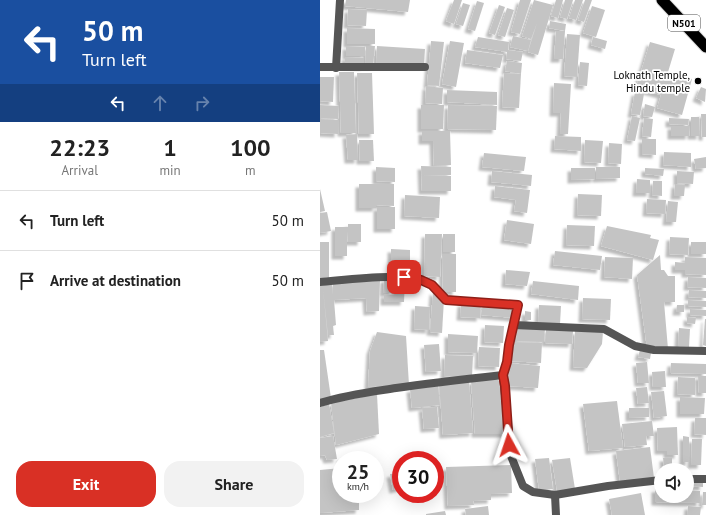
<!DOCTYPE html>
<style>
:root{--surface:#fff;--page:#f2f2f2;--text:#222;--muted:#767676;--line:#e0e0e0;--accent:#d93025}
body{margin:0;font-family:"PT Sans",sans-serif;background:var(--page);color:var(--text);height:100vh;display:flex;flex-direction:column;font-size:15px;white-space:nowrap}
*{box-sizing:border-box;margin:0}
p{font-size:13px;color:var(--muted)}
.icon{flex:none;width:22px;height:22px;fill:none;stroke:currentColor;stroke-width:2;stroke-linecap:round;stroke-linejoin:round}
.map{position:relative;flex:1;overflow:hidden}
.side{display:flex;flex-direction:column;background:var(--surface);width:320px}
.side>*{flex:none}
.hud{background:#1a4fa0;color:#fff;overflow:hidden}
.controls{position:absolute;left:334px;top:463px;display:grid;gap:8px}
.controls a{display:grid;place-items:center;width:40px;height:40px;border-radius:50%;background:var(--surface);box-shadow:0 4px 16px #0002;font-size:20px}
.speed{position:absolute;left:12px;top:451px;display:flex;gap:8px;font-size:20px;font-weight:700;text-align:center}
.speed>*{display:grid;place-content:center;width:52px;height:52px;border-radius:50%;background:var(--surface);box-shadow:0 4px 16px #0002;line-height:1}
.speed small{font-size:10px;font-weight:400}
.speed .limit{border:6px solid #d22;background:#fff;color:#111}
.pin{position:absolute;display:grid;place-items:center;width:34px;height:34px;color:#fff;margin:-17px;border-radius:8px;box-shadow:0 2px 6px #0006}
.me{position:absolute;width:44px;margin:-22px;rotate:355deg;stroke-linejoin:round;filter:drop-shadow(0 0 3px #0008)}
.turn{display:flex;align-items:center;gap:14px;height:84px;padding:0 16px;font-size:18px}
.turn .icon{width:52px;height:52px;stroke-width:2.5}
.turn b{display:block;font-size:28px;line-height:34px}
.lanes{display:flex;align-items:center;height:38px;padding:0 16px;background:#0003;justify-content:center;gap:20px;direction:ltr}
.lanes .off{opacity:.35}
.eta{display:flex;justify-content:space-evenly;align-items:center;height:68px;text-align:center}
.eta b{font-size:24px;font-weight:800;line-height:28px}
.primary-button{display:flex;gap:8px;margin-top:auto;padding:8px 16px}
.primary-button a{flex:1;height:46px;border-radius:16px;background:var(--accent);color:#fff;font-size:16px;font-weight:800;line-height:46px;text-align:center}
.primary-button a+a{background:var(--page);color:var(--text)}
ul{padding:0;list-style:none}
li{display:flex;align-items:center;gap:12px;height:60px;padding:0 16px;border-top:1px solid var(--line)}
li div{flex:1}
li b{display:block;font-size:15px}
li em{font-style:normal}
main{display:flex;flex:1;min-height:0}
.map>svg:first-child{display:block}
.building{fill:#c4c4c4;filter:url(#shadow)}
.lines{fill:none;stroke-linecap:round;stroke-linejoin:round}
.trunk-casing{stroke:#dbdbdb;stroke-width:13}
.minor{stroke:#555;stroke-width:8}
.trunk{stroke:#000;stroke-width:11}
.route-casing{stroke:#8d1f18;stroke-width:10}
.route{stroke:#d93025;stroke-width:7}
.poi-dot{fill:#000;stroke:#fff;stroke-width:1.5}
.labels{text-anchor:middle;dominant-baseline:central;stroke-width:3.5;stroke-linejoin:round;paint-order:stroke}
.shield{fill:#fff;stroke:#4c4c4c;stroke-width:1}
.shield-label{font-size:10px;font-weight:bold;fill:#000}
.poi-label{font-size:11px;fill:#000;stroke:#fff;text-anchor:end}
</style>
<main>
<section class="side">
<div class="hud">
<div class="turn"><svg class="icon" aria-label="left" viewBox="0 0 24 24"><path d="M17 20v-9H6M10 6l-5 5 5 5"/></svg><div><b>50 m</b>Turn left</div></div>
<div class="lanes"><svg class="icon" aria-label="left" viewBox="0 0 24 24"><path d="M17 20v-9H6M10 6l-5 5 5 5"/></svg><svg class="icon off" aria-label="ahead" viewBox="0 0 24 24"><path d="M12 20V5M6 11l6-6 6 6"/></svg><svg class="icon off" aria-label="right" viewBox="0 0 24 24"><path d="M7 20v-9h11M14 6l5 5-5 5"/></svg></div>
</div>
<div class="eta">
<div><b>22:23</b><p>Arrival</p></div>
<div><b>1</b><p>min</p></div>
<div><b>100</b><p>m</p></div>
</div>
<ul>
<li><svg class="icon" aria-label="left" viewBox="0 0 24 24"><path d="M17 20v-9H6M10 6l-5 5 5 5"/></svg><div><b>Turn left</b></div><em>50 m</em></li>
<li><svg class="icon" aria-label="arrive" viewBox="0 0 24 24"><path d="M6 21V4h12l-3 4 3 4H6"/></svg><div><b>Arrive at destination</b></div><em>50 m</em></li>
</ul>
<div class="primary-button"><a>Exit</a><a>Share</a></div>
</section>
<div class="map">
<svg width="386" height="515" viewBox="0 0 386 515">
<defs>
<filter id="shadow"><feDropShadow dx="-3.5" dy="3.5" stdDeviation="1" flood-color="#0004"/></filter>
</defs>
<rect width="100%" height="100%" fill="#fff"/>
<g class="building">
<polygon points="26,0 90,0 88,12 25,6"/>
<polygon points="134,0 142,0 134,24 126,21"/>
<polygon points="200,0 211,0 200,34 191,32"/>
<polygon points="214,0 233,5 218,55 208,52 217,23 211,39 202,36"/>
<polygon points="236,0 243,0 238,18 231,16"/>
<polygon points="245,0 253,0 247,19 240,17"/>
<polygon points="255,0 263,0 256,20 249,18"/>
<polygon points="265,0 272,0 264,22 258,20"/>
<polygon points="157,1 164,3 155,31 148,29"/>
<polygon points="143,3 150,5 143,26 136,24"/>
<polygon points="179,5 185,7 175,35 169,33"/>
<polygon points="272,6 285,10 276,37 263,33"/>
<polygon points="187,8 194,10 185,37 178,35"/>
<polygon points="28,9 47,10 46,26 27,25"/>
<polygon points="230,21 246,24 245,31 229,28"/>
<polygon points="27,28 55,29 55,44 27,44"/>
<polygon points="236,31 245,31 243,59 234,59"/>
<polygon points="247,34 260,35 257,77 244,76"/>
<polygon points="193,36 211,40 208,51 190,47"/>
<polygon points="158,37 189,42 188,50 203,52 201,61 186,59 187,52 155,47"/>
<polygon points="273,37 287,41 285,49 271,45"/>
<polygon points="111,41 124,42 119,86 107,85"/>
<polygon points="130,41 144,43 136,87 122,84"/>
<polygon points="330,42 355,49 348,72 372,79 362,115 337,108 341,95 316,88"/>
<polygon points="26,46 45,47 45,56 26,56"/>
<polygon points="46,46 55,46 53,66 45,66"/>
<polygon points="57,46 105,49 104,66 56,64"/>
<polygon points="147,50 183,55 180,68 145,63"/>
<polygon points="25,57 44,58 44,67 25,66"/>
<polygon points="187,61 202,63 201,74 185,71"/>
<polygon points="260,62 269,63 267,86 258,85"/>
<polygon points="19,72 34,72 36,133 21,133"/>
<polygon points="37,73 52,73 54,134 39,134"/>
<polygon points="184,73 201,74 199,108 182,107"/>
<polygon points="0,77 14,77 13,102 0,101"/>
<polygon points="234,83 251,84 248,134 240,134 241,113 233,113"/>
<polygon points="106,86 123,88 122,104 105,103"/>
<polygon points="381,87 386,89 385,102 376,98"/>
<polygon points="127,90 177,92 177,105 127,102"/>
<polygon points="315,92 324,94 320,115 311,114"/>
<polygon points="325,104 335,107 332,117 323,116"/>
<polygon points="0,105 19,106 18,119 0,118"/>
<polygon points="101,105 124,105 123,129 101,129"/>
<polygon points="128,105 177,106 176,130 127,129"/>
<polygon points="381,114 386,114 386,137 382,137"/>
<polygon points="312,116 320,118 315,141 307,140"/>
<polygon points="371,117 379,117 380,136 371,136"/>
<polygon points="324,118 333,119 331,137 322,136"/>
<polygon points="349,118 369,119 368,125 349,124"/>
<polygon points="0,119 18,120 18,134 0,133"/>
<polygon points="351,126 370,126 369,136 351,136"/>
<polygon points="102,131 130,131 131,165 114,166 113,141 102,141"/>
<polygon points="37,134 38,160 28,160 26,135"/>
<polygon points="235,136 261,137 261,151 234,149"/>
<polygon points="322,139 336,139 336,155 322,154"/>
<polygon points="39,140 53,140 54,161 40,161"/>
<polygon points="265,140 283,141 281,163 264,162"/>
<polygon points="289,143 302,144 301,164 288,163"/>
<polygon points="344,152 371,153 371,167 343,165"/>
<polygon points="164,153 206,157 204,171 162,167"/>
<polygon points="386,157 386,168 376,169 374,159"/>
<polygon points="101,166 131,167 131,175 103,175 131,176 131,191 102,191"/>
<polygon points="56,167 75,168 75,182 56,181"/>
<polygon points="276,167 300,167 300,178 276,179"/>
<polygon points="251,168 275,168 275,179 251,180"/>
<polygon points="325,168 344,169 343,176 325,174"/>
<polygon points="172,171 212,175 211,186 171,182"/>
<polygon points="357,171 374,172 373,184 357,183"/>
<polygon points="317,179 330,180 330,193 316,193"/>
<polygon points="333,181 342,181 342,196 332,195"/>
<polygon points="39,184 74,184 74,206 56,205 56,208 39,208"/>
<polygon points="355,184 365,185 364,196 354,196"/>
<polygon points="175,186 210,190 207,213 194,211 196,200 174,197"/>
<polygon points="0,189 5,211 0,212"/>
<polygon points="258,194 282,195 281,216 257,215"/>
<polygon points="85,195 120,197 119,218 84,216"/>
<polygon points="327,199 346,200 345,214 326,213"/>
<polygon points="348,201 358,202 356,222 346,222"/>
<rect x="57" y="207" width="18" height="22"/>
<polygon points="7,212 11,231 0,233 0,213"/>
<polygon points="187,220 214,224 211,244 184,240"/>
<polygon points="28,224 41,224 41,242 28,242 27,231 27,256 15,256 15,227 28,227"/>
<polygon points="247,225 275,226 274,246 246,245"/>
<polygon points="287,226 331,235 330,238 339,240 333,260 281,246"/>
<polygon points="105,234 122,234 120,277 104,276"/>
<rect x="123" y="234" width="12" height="18"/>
<polygon points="350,237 369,238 368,255 349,254"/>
<rect x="0" y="242" width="9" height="37"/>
<rect x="371" y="242" width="15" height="12"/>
<polygon points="71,249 90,250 90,273 71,273"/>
<polygon points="235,251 282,256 280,270 233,265"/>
<polygon points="122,254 136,254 136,292 123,292"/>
<polygon points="340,255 341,270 344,270 348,276 355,276 355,302 344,302 348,349 327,348 317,275"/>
<polygon points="285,257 313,258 312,279 284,277"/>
<polygon points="365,257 386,258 386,275 365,274 365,270 355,270 355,262 365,263"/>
<polygon points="186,270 210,272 207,286 185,284"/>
<polygon points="368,277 386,278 386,288 367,287"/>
<polygon points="75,278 85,279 84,302 64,302 64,294 75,295"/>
<polygon points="64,279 73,279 73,293 63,293"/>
<polygon points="60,280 59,311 47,312 46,298 14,300 16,325 13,326 14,335 8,335 3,289 8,341 0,342 0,284 12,283 13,295 13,283"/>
<polygon points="213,281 259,286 258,300 211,294"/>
<polygon points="369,290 386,291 386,298 368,297"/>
<polygon points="113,291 124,299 122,333 110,332"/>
<polygon points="263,298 291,299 290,320 262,319"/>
<polygon points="368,300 386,301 386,307 368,306"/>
<polygon points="141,303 161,304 160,318 140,317"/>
<polygon points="163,304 195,308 194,318 161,315"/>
<polygon points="219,305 241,306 240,324 218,323"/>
<polygon points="357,305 364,305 364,312 356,312"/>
<polygon points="95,306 110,307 109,330 94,329"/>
<polygon points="370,309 386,310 386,316 370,315"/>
<polygon points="205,311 211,312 211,320 205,320"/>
<polygon points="367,317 376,318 375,324 367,323"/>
<polygon points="385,319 386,319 386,346 383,345"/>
<polygon points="165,325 184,326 183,343 164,342"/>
<polygon points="197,327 225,328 224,342 196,341"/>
<polygon points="359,328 370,329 369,347 358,346"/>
<polygon points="226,329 253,331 252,344 225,343"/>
<polygon points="255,331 283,332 282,344 267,368 253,367"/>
<polygon points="57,332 86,336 89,385 48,387 50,351"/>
<polygon points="128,334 158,336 157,353 128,352"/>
<polygon points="192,342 222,343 221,363 191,361"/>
<polygon points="119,344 121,371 106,372 104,345"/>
<polygon points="159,347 180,348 179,367 158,366"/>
<polygon points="0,350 4,350 11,398 0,399"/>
<polygon points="320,350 331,353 330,359 318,357"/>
<polygon points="125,355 153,356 152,377 124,376"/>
<polygon points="327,362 329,383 318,383 316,363"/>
<polygon points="189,363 220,366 218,388 188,386"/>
<polygon points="351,363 386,364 386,374 350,373"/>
<polygon points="345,371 346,387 333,387 332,372"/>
<polygon points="378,376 386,376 386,393 379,393"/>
<polygon points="358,377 375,378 375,395 357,394"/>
<polygon points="177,379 184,386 186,434 155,434 151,381"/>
<polygon points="149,381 153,433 123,435 119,383"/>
<polygon points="118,386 120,405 92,408 90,389"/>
<polygon points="327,387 329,403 318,404 316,388"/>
<polygon points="344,391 347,416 334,418 331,392"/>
<polygon points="57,394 59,434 16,445 11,403"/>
<polygon points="360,397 385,398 384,414 360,414"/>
<polygon points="297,401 303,448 269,451 263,404"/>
<polygon points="9,404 14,433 0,437 0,407"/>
<polygon points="117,407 119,428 104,429 102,408"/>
<polygon points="309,408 329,408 329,417 309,418"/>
<polygon points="375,418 386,418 386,435 374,434"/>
<polygon points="332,421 334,436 326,436 327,445 305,447 302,424"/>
<polygon points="357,427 358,455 347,455 347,451 338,451 337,428"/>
<polygon points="13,436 17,459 7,460 5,455 0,456 0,438"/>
<polygon points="363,436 369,437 369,462 363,462"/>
<polygon points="372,439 382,439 381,465 371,465"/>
<polygon points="330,447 334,478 300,482 296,451"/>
<polygon points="39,456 39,460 20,460 20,458"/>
<polygon points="229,458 233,489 219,490 215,459"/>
<polygon points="250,458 255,489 237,491 232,460"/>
<polygon points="343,458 352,458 352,467 344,467"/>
<polygon points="191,465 192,493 171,494 171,500 153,501 154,505 128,506 126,467"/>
<polygon points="117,467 120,482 115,483 115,468"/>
<polygon points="21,468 21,494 39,494 39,510 0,513 0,470"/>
<polygon points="81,473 81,488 73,490 70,474"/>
<polygon points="367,480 383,481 383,487 367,486"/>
<polygon points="335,489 341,489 341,496 367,496 367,490 380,491 380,503 335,502"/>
<polygon points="383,492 386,492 386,505 382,505"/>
<polygon points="321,493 325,515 292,515 289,499"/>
<polygon points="168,506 169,515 146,515 145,509"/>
<polygon points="368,506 381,507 380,515 367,515"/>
<polygon points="125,511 126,515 106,515 106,514"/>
</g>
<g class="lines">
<defs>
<polyline id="trunk" points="342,0 386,47"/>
</defs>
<use href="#trunk" class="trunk-casing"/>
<g class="minor">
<polyline points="0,67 105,67"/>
<polyline points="16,68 20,0"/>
<path d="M0 282C27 280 89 271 111 284 117 288 122 295 126 300L198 305 189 345 187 362 183 375 191 456 203 486 213 492 235 495 288 486 341 480"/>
<polyline points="194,325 284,329 315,346 334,350 386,351"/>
<path d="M0 403C25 395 50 392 76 388 111 383 147 379 183 375"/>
<polyline points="367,479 386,479"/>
<polyline points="235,495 236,515"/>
</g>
<use href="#trunk" class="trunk"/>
</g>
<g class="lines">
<defs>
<polyline id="route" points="84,277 101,280 112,285 126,300 198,305 189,345 187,362 183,375 185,386 189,445"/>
</defs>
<use href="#route" class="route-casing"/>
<use href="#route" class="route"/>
</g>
<circle class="poi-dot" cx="378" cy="81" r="4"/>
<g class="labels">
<rect class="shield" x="348" y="15" width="32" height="16" rx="3"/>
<g class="shield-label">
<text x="364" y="23">N501</text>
</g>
<g class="poi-label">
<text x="370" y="75">Loknath Temple,<tspan x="370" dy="13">Hindu temple</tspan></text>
</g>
</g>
</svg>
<div class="controls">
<a><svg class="icon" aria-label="sound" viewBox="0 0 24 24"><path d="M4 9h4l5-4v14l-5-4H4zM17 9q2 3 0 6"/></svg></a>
</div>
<div class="speed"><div>25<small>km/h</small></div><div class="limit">30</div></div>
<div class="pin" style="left:84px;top:277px;background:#d93025"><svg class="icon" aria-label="arrive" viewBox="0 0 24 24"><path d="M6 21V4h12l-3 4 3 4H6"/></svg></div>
<svg class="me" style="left:189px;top:445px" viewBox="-20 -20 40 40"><path d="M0-17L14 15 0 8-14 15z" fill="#d93025" stroke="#fff" stroke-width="4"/></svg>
</div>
</main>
